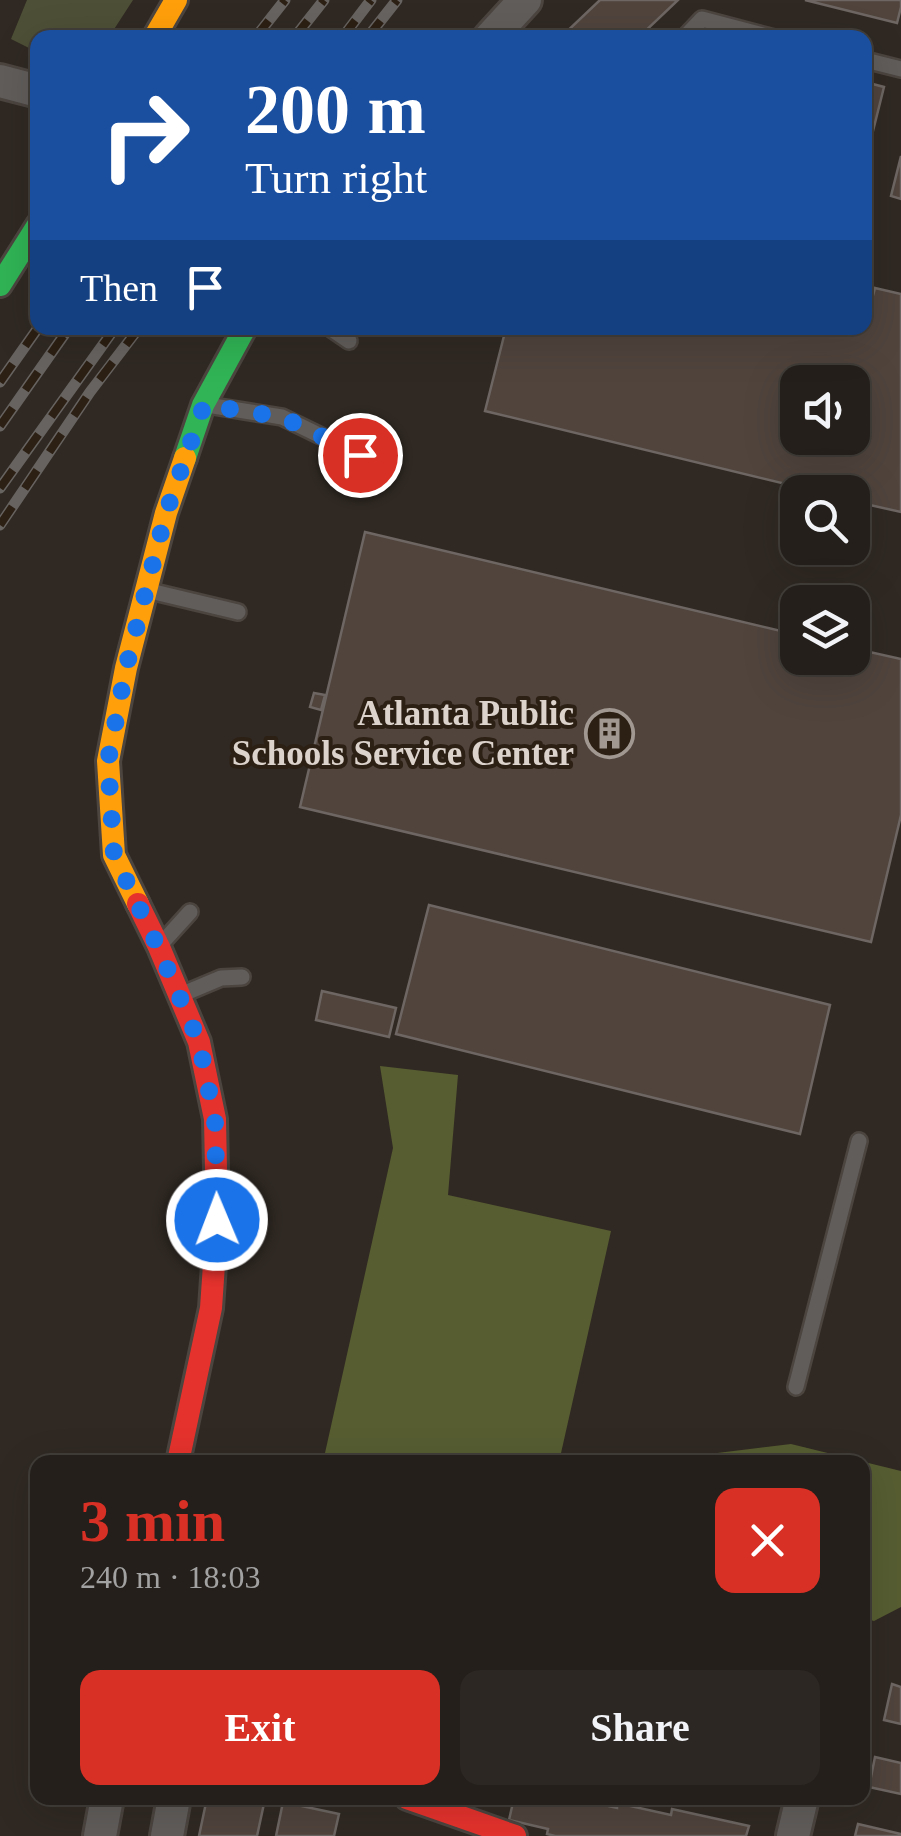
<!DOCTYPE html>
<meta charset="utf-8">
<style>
:root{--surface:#241f1a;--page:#2c2723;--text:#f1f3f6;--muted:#a3a2a2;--line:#413d39;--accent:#d93025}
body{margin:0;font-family:"Times New Roman",serif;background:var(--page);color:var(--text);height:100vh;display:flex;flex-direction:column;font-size:38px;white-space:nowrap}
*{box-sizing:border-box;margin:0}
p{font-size:32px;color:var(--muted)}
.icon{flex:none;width:55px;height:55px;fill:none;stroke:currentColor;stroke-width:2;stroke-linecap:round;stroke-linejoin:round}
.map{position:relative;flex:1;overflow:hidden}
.panel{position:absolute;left:30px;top:1455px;width:840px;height:350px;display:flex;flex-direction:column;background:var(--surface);border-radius:20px;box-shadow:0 10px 40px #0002,0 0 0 2px var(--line)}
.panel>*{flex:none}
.banner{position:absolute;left:30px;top:30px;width:842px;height:305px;border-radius:20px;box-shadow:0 10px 40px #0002,0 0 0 2px var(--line);background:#1a4fa0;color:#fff;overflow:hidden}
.buttons{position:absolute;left:780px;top:365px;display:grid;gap:20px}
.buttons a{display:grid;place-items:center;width:90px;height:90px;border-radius:20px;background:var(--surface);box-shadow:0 10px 40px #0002,0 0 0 2px var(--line);font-size:50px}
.pin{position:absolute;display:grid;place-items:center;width:85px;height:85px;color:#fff;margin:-42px;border:5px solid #fff;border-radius:50%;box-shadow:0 2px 10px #0007}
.me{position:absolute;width:110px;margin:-55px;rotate:359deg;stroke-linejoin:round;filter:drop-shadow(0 0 8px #0008)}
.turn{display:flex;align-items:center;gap:35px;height:210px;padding:0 50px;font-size:45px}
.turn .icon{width:130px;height:130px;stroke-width:2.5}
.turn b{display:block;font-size:70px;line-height:85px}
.then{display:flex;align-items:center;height:95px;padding:0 50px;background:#0003;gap:20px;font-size:38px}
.round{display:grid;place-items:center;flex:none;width:105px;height:105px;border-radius:20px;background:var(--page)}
.overview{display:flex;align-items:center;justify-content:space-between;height:170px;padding:0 50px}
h1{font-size:60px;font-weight:700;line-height:75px;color:var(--accent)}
.primary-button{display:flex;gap:20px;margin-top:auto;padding:20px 50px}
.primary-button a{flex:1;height:115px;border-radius:20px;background:var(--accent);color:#fff;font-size:40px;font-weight:700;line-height:115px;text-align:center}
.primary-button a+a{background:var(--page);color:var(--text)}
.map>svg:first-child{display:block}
.green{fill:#4d5036}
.forest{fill:#575d31}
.building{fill:#50443d;stroke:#6d6662;stroke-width:2.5;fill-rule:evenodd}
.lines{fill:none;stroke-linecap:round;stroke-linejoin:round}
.lane-casing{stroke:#4b443f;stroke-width:20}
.street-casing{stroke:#4b443f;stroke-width:38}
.fast-casing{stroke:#4b443f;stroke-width:28}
.slow-casing{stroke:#4b443f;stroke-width:28}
.jam-casing{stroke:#4b443f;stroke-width:28}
.lane{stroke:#605d5b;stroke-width:15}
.street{stroke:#605d5b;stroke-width:32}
.fast{stroke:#30b455;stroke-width:22}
.slow{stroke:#ff9f0a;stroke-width:22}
.jam{stroke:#e5322d;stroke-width:22}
.rail-casing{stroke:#676360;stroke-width:11}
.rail{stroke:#2c1f13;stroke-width:8;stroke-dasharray:22;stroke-linecap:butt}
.route{stroke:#1a73e8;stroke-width:18;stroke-dasharray:0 32.4}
.labels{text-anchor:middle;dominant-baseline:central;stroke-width:8;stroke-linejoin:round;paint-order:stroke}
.poi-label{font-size:35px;font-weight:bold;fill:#dcd3cc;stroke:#2c1f13;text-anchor:end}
</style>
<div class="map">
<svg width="901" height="1836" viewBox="0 0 901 1836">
<rect width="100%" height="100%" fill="#302923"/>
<polygon class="green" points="27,0 133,0 109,37 38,38 37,52 11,39"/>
<g class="forest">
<polygon points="380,1066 458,1075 448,1195 611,1231 559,1462 323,1462 393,1148"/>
<polygon points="791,1444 901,1471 901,1607 874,1621 863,1618 862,1462 644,1462"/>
</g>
<g class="building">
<polygon points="600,0 678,0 638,38 560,38"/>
<polygon points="805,0 901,0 901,7 897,23"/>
<polygon points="865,82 884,87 865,163"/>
<polygon points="901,156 901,199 891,196"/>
<path d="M875 288 901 294V512L852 501V492H819L485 411 506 328H865V305L870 307ZM798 382H852V438H798Z"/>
<polygon points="365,532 798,635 798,658 852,658 852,648 901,659 901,815 871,942 300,807"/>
<polygon points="314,693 325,695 321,710 310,707"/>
<polygon points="429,905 830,1005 800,1134 396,1034"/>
<polygon points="322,991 396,1008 389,1037 316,1020"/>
<polygon points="892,1684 901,1687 901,1724 884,1720"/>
<polygon points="875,1757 901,1763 901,1794 869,1787"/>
<polygon points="207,1798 265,1799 257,1836 199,1836"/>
<polygon points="514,1798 573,1798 617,1808 617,1803 671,1815 672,1809 749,1826 746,1836 555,1836 547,1834 548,1829 509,1820"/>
<polygon points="283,1802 339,1814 334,1836 276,1836"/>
<polygon points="858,1824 901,1834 901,1836 855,1836"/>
</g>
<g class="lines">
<defs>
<g id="lane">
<polyline points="684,38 702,19 774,38"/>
<polyline points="865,60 901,69"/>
<polyline points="330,328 349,341"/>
<polyline points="207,405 282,417 360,455 380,459"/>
<polyline points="150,591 238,612"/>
<polyline points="161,944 190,912"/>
<polyline points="183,994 221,978 242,977"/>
<polyline points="796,1387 859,1141"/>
</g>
<g id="street">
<polyline points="490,38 525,0"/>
<polyline points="0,81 38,91"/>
<polyline points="100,1836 107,1798"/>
<polyline points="167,1836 174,1798"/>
<polyline points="793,1836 802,1798"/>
</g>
<g id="fast">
<polyline points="0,285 38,225"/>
<polyline points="185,458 203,405 245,328"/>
</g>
<g id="slow">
<polyline points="154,38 176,0"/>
<polyline points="138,904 114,855 108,761 126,668 166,513 185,458"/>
</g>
<g id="jam">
<polyline points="138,904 159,947 199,1042 215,1119 217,1221 211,1308 178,1462"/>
<polyline points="407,1798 515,1836"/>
</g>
</defs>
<use href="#lane" class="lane-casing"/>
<use href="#street" class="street-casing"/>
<use href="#fast" class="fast-casing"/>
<use href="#slow" class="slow-casing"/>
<use href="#jam" class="jam-casing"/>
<use href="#lane" class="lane"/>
<use href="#street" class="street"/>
<use href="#fast" class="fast"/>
<use href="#slow" class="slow"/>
<use href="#jam" class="jam"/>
<defs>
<g id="rail">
<polyline points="255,38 285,0"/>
<polyline points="294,38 324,0"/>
<polyline points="342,38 371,0"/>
<polyline points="367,38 397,0"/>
<polyline points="0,382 38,328"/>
<polyline points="0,426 69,328"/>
<polyline points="0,488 115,328"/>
<polyline points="0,525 90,392 139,328"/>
</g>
</defs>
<use href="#rail" class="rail-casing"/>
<use href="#rail" class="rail"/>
</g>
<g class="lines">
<polyline class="route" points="217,1220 215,1120 199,1042 158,947 114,855 108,761 126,668 166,513 204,405 282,417 360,455"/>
</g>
<defs>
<symbol id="building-ring" viewBox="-11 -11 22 22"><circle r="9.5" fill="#2c1f13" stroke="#a09891" stroke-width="1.5"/><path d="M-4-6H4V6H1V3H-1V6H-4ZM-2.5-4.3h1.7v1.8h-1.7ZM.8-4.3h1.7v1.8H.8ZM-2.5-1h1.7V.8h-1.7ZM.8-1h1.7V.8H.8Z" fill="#a09891"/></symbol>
</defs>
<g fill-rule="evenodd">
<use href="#building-ring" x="582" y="706" width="55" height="55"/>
</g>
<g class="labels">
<g class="poi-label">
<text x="574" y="713">Atlanta Public<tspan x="574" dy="40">Schools Service Center</tspan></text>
</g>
</g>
</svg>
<div class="buttons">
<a><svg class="icon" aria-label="sound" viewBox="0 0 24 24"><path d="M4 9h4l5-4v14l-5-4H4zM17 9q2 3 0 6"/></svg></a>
<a><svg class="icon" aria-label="search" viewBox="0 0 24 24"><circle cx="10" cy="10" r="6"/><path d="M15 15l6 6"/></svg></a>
<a><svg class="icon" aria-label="layers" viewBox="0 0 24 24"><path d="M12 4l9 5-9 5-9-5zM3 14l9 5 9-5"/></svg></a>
</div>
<div class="pin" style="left:360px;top:455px;background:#d93025"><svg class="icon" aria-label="arrive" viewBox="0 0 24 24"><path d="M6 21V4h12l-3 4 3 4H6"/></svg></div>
<svg class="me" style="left:217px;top:1220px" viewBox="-20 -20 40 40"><circle r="17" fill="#1a73e8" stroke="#fff" stroke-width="3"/><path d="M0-11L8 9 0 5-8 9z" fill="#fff"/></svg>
<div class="banner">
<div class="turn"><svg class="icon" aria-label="right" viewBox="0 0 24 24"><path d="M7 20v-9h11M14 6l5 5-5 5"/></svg><div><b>200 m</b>Turn right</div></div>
<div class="then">Then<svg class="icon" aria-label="arrive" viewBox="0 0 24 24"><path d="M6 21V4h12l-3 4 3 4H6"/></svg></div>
</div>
<section class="panel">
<div class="overview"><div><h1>3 min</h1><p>240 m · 18:03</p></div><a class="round" style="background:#d93025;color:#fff"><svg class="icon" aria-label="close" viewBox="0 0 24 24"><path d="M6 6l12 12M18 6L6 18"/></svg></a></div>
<div class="primary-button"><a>Exit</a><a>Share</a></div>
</section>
</div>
